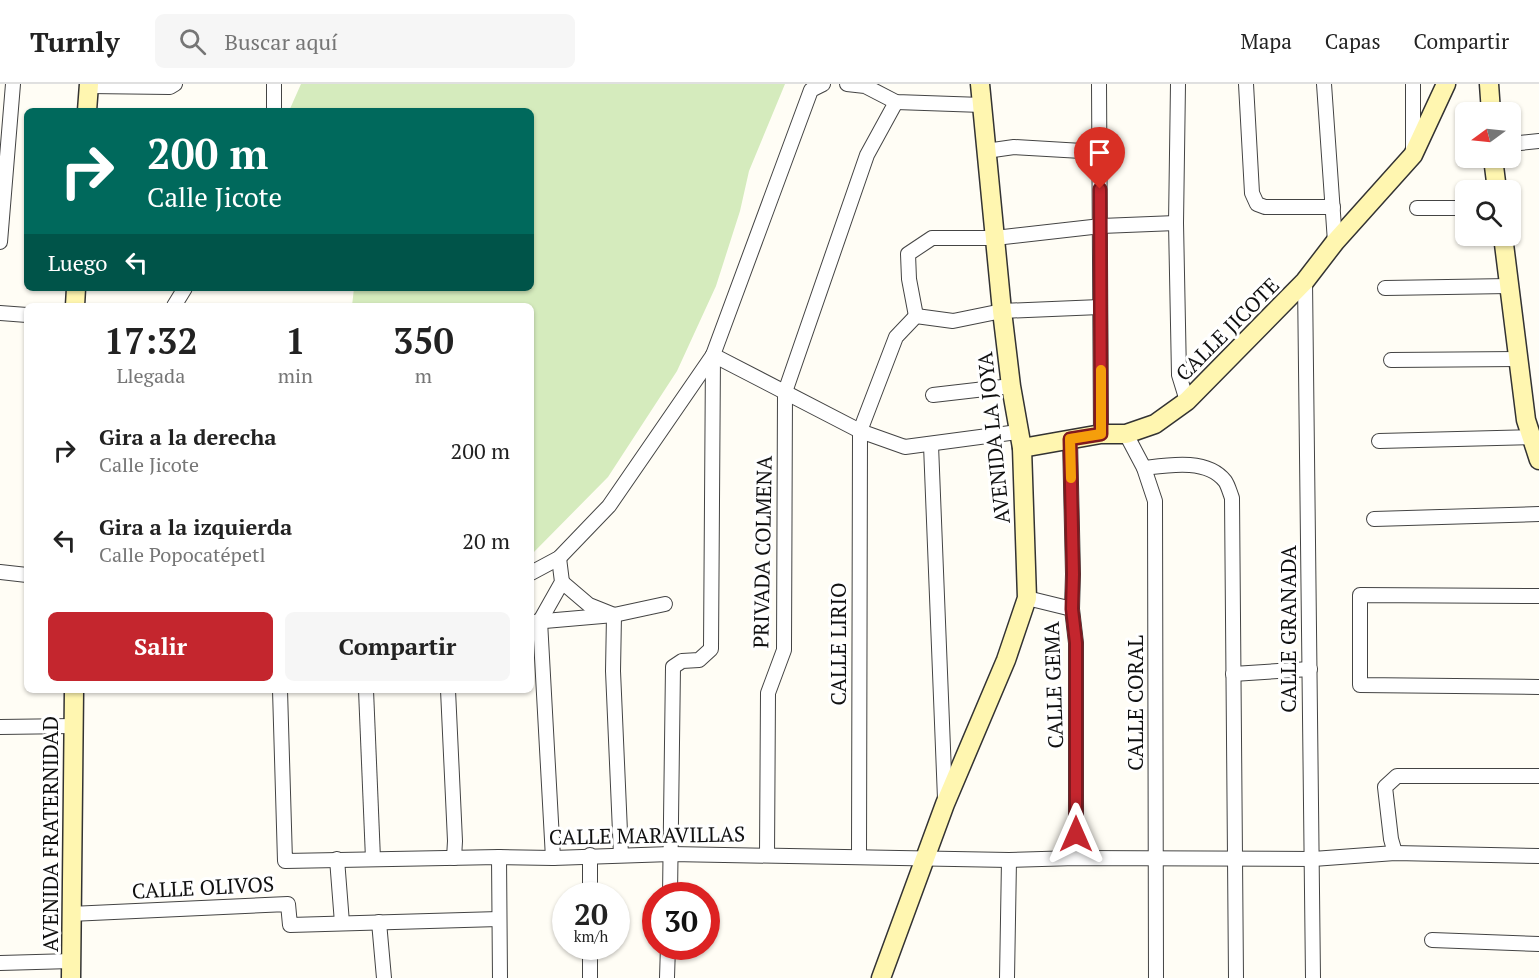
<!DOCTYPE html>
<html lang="es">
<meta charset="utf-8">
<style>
:root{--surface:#fff;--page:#f6f6f6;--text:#222;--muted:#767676;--line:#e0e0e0;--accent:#c4262e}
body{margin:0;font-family:"PT Serif",serif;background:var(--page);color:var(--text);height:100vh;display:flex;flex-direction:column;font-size:22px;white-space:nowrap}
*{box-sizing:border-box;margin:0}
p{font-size:20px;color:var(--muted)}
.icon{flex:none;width:33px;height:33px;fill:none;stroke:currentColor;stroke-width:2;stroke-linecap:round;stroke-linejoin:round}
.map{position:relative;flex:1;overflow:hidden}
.sheet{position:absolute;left:24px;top:219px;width:510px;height:390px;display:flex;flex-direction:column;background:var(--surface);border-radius:9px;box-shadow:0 2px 4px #0004}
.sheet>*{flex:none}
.top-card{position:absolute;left:24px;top:24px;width:510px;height:183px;border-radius:9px;box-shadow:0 2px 4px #0004;background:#00695c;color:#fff;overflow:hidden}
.needle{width:39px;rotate:255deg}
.tools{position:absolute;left:1455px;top:18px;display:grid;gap:12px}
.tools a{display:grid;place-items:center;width:66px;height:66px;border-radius:9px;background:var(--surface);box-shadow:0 2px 4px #0004;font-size:30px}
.speed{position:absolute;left:552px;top:798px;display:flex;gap:12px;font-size:30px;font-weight:700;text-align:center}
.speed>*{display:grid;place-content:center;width:78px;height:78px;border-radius:50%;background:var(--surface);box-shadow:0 2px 4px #0004;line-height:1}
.speed small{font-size:15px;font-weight:400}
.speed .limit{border:9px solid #d22;background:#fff;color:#111}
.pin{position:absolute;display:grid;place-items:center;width:51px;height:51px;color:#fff;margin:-62px -26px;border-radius:50% 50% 50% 0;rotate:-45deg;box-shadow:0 0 6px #0007}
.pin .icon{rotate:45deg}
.me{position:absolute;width:66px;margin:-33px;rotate:0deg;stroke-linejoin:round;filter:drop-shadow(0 0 4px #0008)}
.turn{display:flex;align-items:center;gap:21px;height:126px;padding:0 24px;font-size:27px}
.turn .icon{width:78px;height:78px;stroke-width:2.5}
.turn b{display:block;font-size:42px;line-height:51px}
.then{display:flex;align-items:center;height:57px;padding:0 24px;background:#0003;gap:12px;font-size:22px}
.eta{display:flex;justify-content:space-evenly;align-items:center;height:102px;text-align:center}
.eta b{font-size:36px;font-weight:600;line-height:42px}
.action{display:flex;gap:12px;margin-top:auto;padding:12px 24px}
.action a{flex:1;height:69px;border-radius:9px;background:var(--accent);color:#fff;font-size:24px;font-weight:600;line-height:69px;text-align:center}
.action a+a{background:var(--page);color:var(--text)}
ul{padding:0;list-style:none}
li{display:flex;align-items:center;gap:18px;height:90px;padding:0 24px}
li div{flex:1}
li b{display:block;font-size:22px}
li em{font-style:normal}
header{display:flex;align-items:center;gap:36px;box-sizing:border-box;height:84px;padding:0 30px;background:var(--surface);border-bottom:2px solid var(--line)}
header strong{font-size:28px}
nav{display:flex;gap:33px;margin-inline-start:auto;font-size:21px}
.search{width:420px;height:54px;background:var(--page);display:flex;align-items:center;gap:15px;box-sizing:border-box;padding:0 21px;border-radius:9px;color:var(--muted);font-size:22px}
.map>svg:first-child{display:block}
.green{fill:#d5ebbd}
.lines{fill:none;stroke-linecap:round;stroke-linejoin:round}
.street-casing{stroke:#444;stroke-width:16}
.secondary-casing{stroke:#333;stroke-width:21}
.street{stroke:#fff;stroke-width:14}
.secondary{stroke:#fff6b0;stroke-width:18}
.route-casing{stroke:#7f191e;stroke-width:15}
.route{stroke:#c4262e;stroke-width:10}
.slow{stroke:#f59e0b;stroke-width:10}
.labels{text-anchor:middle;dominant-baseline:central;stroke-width:6;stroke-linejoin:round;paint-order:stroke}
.street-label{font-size:21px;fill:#111;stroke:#fff}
</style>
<header>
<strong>Turnly</strong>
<div class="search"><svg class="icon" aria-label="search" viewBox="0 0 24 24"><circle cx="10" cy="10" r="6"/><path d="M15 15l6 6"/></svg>Buscar aquí</div>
<nav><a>Mapa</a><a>Capas</a><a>Compartir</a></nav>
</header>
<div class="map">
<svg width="1539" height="894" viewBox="0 0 1539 894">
<rect width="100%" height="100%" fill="#fffdf5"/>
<polygon class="green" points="301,0 785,0 749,87 740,127 716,202 677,287 608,393 531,471 531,222 352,222 354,204 531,204 531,27 289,27"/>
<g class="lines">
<defs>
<g id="street">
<polyline points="274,0 274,27"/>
<polyline points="847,0 865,2 896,18 982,21"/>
<polyline points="1099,0 1101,350"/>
<polyline points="1178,0 1176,139 1179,291 1187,317"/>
<polyline points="1246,0 1252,109 1257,120 1265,123 1333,123"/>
<polyline points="1324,0 1335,158"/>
<polyline points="1413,0 1413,66"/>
<polyline points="89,2 170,3 175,0"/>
<polyline points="1510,60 1539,57"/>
<polyline points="986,67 1014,63 1099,68"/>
<polyline points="1417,124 1466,124"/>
<polyline points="0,158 13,0"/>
<polyline points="1305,197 1313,894"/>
<polyline points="1385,204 1509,202"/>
<polyline points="174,222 185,204"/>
<polyline points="0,229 27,231"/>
<polyline points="916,232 909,195 908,170 932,154 995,154 1101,142 1176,139"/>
<polyline points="916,232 953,237 1002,227 1100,223"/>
<polyline points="713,271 860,347 905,363 1018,348"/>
<polyline points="1391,276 1518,275"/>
<polyline points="933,311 1011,302"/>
<polyline points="1126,350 1144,384 1155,417 1156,894"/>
<polyline points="1070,355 1073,490 1072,525 1076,559 1076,774"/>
<polyline points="1379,357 1531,353"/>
<polyline points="931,361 945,715"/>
<path d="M1144 384C1168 381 1207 374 1225 397 1228 401 1230 409 1232 414L1236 894"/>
<polyline points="1374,435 1539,430"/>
<polyline points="0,488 27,491"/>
<polyline points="531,489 559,474 609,422 713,271 811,6 823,0"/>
<polyline points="562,498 589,521 614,531 613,587 621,771"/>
<polyline points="1539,512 1360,511 1360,601 1539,603"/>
<polyline points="1027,514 1072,525"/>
<polyline points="533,538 614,531 665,520"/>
<polyline points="1233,590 1310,585"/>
<polyline points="280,606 285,777 499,773 553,774 671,770 1009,776 1076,774 1313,775 1395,769 1539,772"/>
<polyline points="366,606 373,775"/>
<polyline points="448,606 455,757 454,774"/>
<polyline points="0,643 73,642"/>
<polyline points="1395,769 1391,755 1385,703 1397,692 1539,692"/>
<polyline points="767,771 768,609 784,566 785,308 867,71 896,18"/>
<polyline points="859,772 860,347 896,253 916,232"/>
<polyline points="499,773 500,894"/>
<polyline points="553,774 540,537 562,498 559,474"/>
<polyline points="337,775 342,839"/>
<polyline points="590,812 590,771"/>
<polyline points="670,812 673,583 682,577 699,576 711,565 713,271"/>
<polyline points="70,830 288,820 290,841 499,835"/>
<polyline points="379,838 384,894"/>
<polyline points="1432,856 1539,860"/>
<polyline points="0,879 72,877"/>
<polyline points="590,894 590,862"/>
<polyline points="667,894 668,862"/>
<polyline points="1007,894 1009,776"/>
</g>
<g id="secondary">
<polyline points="1489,0 1491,28"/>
<polyline points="87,27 89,0"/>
<polyline points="1493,74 1497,106"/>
<polyline points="1503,152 1526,336 1539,376"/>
<polyline points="75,222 76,204"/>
<polyline points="1022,364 1101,350 1126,350 1155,340 1187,317 1305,197 1335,158 1413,71 1446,0"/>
<polyline points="71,894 74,606"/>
<polyline points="881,894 945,720 1006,576 1027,514 1022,364 1011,302 1002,227 980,0"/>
</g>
</defs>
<use href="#street" class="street-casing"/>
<use href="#secondary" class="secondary-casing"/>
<use href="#street" class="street"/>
<use href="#secondary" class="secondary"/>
</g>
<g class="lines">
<defs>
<polyline id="route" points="1076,750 1076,559 1072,525 1073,490 1070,355 1101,350 1100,105"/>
</defs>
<use href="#route" class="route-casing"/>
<use href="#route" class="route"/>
<polyline class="slow" points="1071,394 1070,355 1101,350 1101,286"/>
</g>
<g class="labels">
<g class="street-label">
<text transform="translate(1227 245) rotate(-45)">CALLE JICOTE</text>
<text transform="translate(993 354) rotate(-96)">AVENIDA LA JOYA</text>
<text transform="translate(762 468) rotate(-89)">PRIVADA COLMENA</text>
<text transform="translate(1288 545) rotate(-90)">CALLE GRANADA</text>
<text transform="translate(838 560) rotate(-90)">CALLE LIRIO</text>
<text transform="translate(1053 601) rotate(-92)">CALLE GEMA</text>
<text transform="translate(1135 619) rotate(-90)">CALLE CORAL</text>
<text transform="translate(50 750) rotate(-90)">AVENIDA FRATERNIDAD</text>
<text transform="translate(647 751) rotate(-1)">CALLE MARAVILLAS</text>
<text transform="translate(203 803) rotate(-3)">CALLE OLIVOS</text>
</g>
</g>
</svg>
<div class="tools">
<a><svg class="needle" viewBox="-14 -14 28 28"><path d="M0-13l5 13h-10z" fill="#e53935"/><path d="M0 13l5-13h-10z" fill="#767676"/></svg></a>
<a><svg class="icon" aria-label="search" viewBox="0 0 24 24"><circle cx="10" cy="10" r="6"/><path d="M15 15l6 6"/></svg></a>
</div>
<div class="speed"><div>20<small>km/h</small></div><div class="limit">30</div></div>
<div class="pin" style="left:1100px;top:105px;background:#d93025"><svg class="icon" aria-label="arrive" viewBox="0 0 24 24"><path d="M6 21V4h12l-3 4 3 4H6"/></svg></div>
<svg class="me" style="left:1076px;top:750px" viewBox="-20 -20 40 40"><path d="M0-17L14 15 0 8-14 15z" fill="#c4262e" stroke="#fff" stroke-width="4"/></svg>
<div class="top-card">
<div class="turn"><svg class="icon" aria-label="right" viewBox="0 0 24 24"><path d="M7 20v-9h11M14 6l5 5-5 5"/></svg><div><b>200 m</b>Calle Jicote</div></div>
<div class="then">Luego<svg class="icon" aria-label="left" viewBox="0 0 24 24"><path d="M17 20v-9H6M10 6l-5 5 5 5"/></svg></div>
</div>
<section class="sheet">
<div class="eta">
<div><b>17:32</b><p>Llegada</p></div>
<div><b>1</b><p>min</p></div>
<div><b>350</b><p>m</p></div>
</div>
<ul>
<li><svg class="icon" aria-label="right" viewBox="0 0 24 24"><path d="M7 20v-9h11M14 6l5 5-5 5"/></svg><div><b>Gira a la derecha</b><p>Calle Jicote</p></div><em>200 m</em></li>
<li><svg class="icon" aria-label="left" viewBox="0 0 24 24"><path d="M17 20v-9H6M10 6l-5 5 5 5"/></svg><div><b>Gira a la izquierda</b><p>Calle Popocatépetl</p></div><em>20 m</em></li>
</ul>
<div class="action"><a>Salir</a><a>Compartir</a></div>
</section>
</div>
